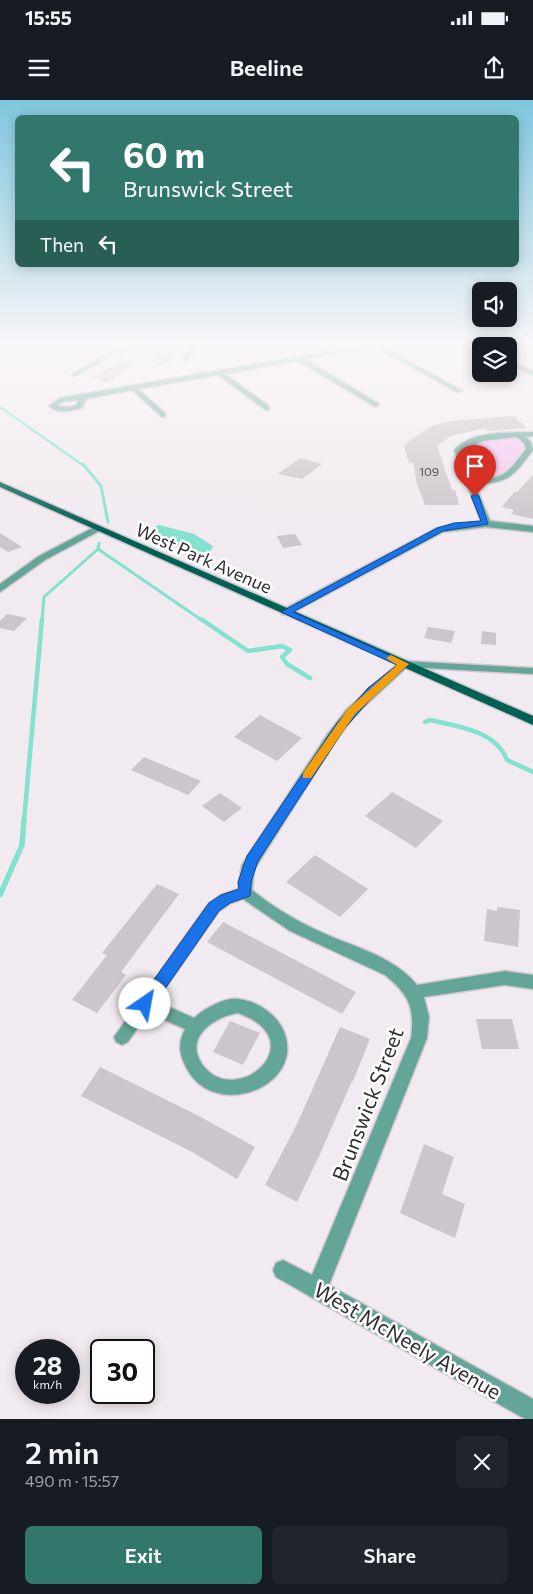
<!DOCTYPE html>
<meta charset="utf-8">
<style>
:root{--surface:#171b24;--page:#20242c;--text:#f1f3f6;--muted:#9ea1a6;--accent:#32776b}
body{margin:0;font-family:Commissioner,sans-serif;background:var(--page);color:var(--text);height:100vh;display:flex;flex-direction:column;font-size:19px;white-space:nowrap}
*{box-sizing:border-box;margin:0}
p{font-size:16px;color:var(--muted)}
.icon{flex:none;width:28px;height:28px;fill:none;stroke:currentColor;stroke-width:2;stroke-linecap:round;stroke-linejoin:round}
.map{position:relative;height:1319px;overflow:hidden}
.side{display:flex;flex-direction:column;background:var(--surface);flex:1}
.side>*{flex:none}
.banner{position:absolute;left:15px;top:15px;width:504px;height:152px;border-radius:8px;box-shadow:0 2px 12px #0003;background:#32776b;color:#fff;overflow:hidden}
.buttons{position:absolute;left:472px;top:182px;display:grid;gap:10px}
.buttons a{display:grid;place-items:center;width:45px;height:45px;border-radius:8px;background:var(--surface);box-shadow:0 2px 12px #0003;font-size:25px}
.speed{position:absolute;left:15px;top:1239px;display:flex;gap:10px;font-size:25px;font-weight:700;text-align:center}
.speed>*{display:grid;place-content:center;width:65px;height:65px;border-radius:50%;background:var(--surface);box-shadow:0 2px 12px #0003;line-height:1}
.speed small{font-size:12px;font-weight:400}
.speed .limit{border:2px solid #111;border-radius:8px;background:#fff;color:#111}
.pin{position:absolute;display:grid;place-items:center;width:42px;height:42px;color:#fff;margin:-51px -21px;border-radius:50% 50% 50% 0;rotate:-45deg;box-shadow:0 0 5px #0007}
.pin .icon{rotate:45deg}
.me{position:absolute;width:55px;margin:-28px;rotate:33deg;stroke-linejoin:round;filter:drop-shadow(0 0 4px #0008)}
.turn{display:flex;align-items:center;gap:18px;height:105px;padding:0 25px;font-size:22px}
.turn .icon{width:65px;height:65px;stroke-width:2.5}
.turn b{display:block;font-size:35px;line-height:42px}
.then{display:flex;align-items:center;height:48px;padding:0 25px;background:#0003;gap:10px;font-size:19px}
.round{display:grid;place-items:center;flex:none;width:52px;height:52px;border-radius:8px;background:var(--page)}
.summary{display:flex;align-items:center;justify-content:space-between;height:85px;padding:0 25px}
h1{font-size:30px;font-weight:600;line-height:38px}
.action{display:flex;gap:10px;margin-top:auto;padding:10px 25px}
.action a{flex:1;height:58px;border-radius:8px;background:var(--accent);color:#fff;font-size:20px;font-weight:600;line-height:58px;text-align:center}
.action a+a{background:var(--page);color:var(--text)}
.status{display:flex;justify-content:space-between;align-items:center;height:35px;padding:0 25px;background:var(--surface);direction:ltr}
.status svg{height:14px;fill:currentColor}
header{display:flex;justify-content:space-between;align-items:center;height:65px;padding:0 25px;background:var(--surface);font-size:22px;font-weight:600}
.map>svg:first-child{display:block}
.green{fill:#f5c6f2}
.water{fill:#82e1cf}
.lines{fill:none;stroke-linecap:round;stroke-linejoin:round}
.stream-far3{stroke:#82e1cf;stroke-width:2.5}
.stream-far2{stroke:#82e1cf;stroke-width:3}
.stream-far1{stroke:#82e1cf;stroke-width:4.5}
.stream{stroke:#82e1cf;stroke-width:5.5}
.building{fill:#ccc5cb}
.minor-casing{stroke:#cfc8ce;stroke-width:3}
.major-casing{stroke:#cfc8ce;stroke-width:3}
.minor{fill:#64a599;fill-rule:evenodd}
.major{fill:#016054;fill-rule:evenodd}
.route{fill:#1a73e8;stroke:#114b97}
.slow{fill:#f59e0b}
.labels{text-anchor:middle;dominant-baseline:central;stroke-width:5;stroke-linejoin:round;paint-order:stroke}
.far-number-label{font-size:12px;fill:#585458}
.street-label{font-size:18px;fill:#322f32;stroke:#fff}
.near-street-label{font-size:21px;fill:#322f32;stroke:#fff}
</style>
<div class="status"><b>15:55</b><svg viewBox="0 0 49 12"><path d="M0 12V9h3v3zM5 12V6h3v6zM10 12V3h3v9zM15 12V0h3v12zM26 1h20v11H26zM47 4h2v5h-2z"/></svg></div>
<header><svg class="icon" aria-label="menu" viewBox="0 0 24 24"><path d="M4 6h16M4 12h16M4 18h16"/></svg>Beeline<svg class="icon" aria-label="share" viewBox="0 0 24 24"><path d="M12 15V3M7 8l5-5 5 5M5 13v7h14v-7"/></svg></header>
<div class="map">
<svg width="533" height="1319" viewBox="0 0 533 1319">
<rect width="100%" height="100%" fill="#f1eaf0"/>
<path class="green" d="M514 338 521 341 525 347C512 364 498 388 474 377L464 357 467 347 482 341Z"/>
<path class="water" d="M159 425 194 434 213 446 211 451C196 456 157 444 151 429Z"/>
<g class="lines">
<polyline class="stream-far3" points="0,307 84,366"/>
<g class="stream-far2">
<polyline points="83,364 101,386 108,422"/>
<polyline points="98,449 203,521"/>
<polyline points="42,521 44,497 98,449 99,443"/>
</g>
<g class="stream-far1">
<polyline points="201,519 248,551 282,546 290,550 282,557 287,564 310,578"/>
<path d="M425 622 430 620C458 626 496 631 507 660L533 672"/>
<polyline points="24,721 42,519"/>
</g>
<polyline class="stream" points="0,795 22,745 24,720"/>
</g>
<g class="building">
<polygon points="157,251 174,251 171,262 152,268"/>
<polygon points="121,259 138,262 108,282 90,279"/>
<polygon points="514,316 527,328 488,331 485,328 451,336 437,346 452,390 455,390 459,405 425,405 417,384 413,362 409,363 404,347 406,343 432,326 451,321"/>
<polygon points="300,358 322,364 302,379 278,374"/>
<polygon points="533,375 533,419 511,414 514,410 502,407 514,392 517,392"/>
<polygon points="0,433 22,447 8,452 0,447"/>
<polygon points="295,434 302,445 283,448 277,436"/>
<polygon points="7,514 27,518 14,531 0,528 0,521"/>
<polygon points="428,527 455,531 451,543 424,538"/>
<polygon points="482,531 496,533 496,545 481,544"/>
<polygon points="260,615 302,638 277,661 234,637"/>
<polygon points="144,657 201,681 188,695 131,670"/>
<polygon points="392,692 443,721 416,748 365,716"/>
<polygon points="220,693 242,708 224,722 202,706"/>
<polygon points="315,755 368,789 340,817 286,782"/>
<polygon points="157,784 179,794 121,872 126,875 97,913 72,900 107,855 102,853"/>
<polygon points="497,807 520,810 518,847 484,841 487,809 497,811"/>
<polygon points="223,822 356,892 342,914 207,842"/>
<polygon points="476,919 512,919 519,949 482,949"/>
<polygon points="230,921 260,933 243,965 213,952"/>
<polygon points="340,927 370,939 353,981 352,981 320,1054 297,1102 265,1085 297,1024"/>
<polygon points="100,967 197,1015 255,1047 237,1079 192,1052 81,996"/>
<polygon points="424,1044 454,1057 442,1094 465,1104 455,1138 400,1113"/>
</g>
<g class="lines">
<defs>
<g id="minor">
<polygon points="137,245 151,245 115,253 76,276 71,275 111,251"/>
<polygon points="184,245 216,245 198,247 185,261 182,259 191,247"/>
<path d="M364 245H381L462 291 457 292 375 247 305 259 378 303 379 305 375 307 298 261 225 274 269 306V310H266L218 275 138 289 165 313V317H162L132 290 86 299 82 308C72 311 57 314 49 306L60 298ZM78 300 76 305 70 307 57 306 62 302Z"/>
<polygon points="471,245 481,247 481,251"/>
<polygon points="509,260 533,271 533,276 509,264"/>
<path d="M533 332V336L526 337 531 342 533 350C514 375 509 384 475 384L490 421 533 426V432L486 427 443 432 290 514H282V510L437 428 481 421 454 350C472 330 508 333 533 332ZM517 337 524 343 526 349C507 373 506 379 473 379L462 351 483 341Z"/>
<polygon points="98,425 102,428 101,430 45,460 0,492 0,484 39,456"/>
<path d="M404 561 533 568V574L407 567 355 615 335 641 254 770 252 790C273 807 296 821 321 832 353 847 394 856 417 885L505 871 533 875V889L505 885 424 897 429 917 427 938 329 1185 533 1299V1319H525L276 1177 273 1170 276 1163 283 1160 312 1175 411 938C415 907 409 895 385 875L290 831 243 799 231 803 219 811 156 901 194 918C204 909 224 897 239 899 260 902 281 917 286 938 299 990 210 1021 185 965 179 952 178 943 185 929L148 913 128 942 122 945 116 942 114 937 209 803 221 795 238 789 242 765 327 635 347 609 400 562ZM238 913C316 941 235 1011 202 964 184 937 214 917 238 913Z"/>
</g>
<polygon id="major" points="0,382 533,616 533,625 0,387"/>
</defs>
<use href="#minor" class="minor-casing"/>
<use href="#major" class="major-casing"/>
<use href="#minor" class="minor"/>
<use href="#major" class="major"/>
</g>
<linearGradient id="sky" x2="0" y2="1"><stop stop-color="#7fc6de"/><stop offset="0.57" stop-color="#f9f6f8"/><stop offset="1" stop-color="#f9f6f8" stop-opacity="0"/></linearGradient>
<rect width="533" height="430" fill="url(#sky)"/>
<polygon class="route" points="475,394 479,396 488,424 443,431 293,512 409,564 376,593 345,628 258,761 251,782 250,796 230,803 219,811 151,909 145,910 140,909 138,904 140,899 209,803 221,795 239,789 238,782 247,756 337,623 368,588 397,565 281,512 437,428 454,423 481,421 471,396"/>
<polygon class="slow" points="391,555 409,564 355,614 311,678 303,678 303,673 348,609 397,565 386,558"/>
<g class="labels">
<g class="far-number-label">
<text x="429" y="371">109</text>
</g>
<g class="street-label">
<text transform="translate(204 458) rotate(24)">West Park Avenue</text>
</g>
<g class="near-street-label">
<text transform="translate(367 1004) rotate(-69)">Brunswick Street</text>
<text transform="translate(408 1240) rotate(30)">West McNeely Avenue</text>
</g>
</g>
</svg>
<div class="buttons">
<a><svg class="icon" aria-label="sound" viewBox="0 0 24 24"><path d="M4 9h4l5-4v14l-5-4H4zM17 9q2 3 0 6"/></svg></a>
<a><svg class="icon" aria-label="layers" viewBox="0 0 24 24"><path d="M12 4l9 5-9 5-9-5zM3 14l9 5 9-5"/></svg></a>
</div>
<div class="speed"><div>28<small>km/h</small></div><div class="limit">30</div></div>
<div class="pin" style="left:475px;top:396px;background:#d93025"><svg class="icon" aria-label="arrive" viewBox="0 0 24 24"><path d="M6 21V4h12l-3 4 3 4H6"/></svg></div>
<svg class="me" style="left:145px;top:904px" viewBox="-20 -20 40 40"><circle r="19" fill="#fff"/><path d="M0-13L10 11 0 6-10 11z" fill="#1a73e8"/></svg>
<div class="banner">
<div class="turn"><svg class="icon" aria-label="left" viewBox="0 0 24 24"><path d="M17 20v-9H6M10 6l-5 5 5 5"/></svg><div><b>60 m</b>Brunswick Street</div></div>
<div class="then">Then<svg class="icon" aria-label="left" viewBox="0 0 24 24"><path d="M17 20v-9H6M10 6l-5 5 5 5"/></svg></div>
</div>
</div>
<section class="side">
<div class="summary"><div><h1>2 min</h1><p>490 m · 15:57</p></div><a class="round"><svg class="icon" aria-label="close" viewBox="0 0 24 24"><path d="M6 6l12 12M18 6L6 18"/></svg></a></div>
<div class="action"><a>Exit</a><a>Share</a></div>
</section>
